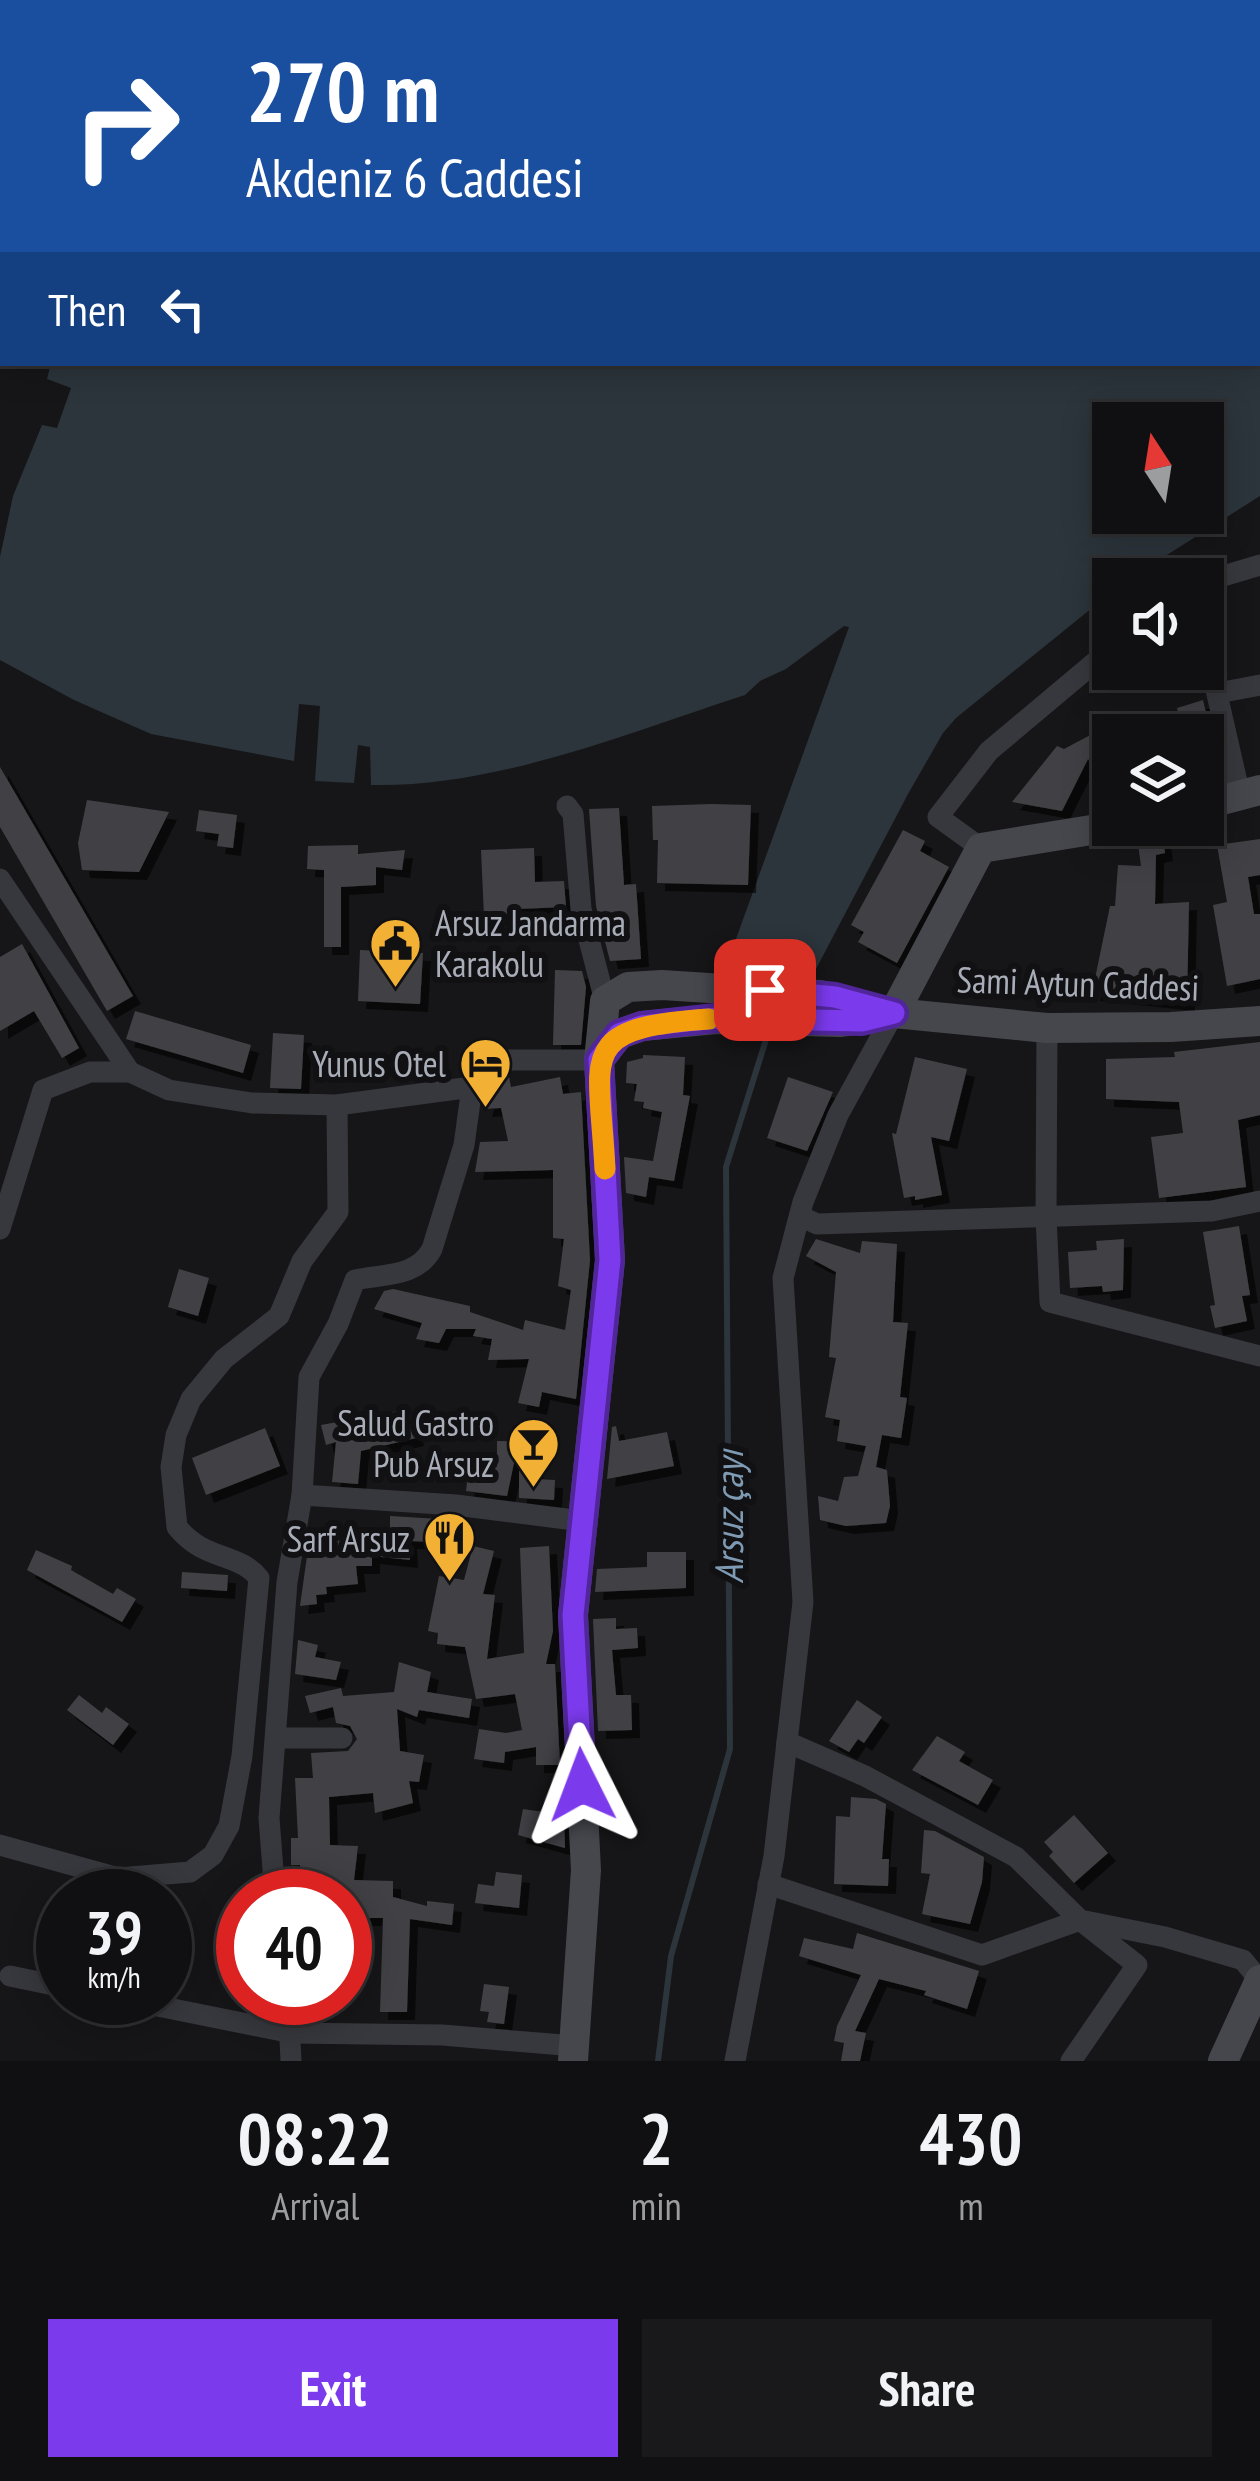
<!DOCTYPE html>
<meta charset="utf-8">
<style>
:root{--surface:#101012;--page:#19191b;--text:#f1f3f6;--muted:#9c9d9f;--line:#303032;--accent:#7c3aed}
body{margin:0;font-family:"PT Sans Narrow",sans-serif;background:var(--page);color:var(--text);height:100vh;display:flex;flex-direction:column;font-size:45px;white-space:nowrap}
*{box-sizing:border-box;margin:0}
p{font-size:39px;color:var(--muted)}
.icon{flex:none;width:66px;height:66px;fill:none;stroke:currentColor;stroke-width:2;stroke-linecap:round;stroke-linejoin:round}
.map{position:relative;height:2061px;overflow:hidden}
.panel{display:flex;flex-direction:column;background:var(--surface);flex:1}
.panel>*{flex:none}
.top-card{position:absolute;left:0px;top:0px;width:1260px;height:366px;box-shadow:0 6px 30px #0003,0 0 0 3px var(--line);background:#1a4fa0;color:#fff;overflow:hidden}
.needle{width:78px;rotate:348deg}
.controls{position:absolute;left:1092px;top:402px;display:grid;gap:24px}
.controls a{display:grid;place-items:center;width:132px;height:132px;border-radius:0px;background:var(--surface);box-shadow:0 6px 30px #0003,0 0 0 3px var(--line);font-size:60px}
.speed{position:absolute;left:36px;top:1869px;display:flex;gap:24px;font-size:60px;font-weight:700;text-align:center}
.speed>*{display:grid;place-content:center;width:156px;height:156px;border-radius:50%;background:var(--surface);box-shadow:0 6px 30px #0003,0 0 0 3px var(--line);line-height:1}
.speed small{font-size:30px;font-weight:400}
.speed .limit{border:18px solid #d22;background:#fff;color:#111}
.pin{position:absolute;display:grid;place-items:center;width:102px;height:102px;color:#fff;margin:-51px;border-radius:24px;box-shadow:0 6px 18px #0006}
.me{position:absolute;width:132px;margin:-66px;rotate:357deg;stroke-linejoin:round;filter:drop-shadow(0 0 9px #0008)}
.turn{display:flex;align-items:center;gap:42px;height:252px;padding:0 48px;font-size:54px}
.turn .icon{width:156px;height:156px;stroke-width:2.5}
.turn b{display:block;font-size:84px;line-height:102px}
.then{display:flex;align-items:center;height:114px;padding:0 48px;background:#0003;gap:24px;font-size:45px}
.eta{display:flex;justify-content:space-evenly;align-items:center;height:204px;text-align:center}
.eta b{font-size:72px;font-weight:800;line-height:84px}
.primary-button{display:flex;gap:24px;margin-top:auto;padding:24px 48px}
.primary-button a{flex:1;height:138px;border-radius:0px;background:var(--accent);color:#fff;font-size:48px;font-weight:800;line-height:138px;text-align:center}
.primary-button a+a{background:var(--page);color:var(--text)}
.map>svg:first-child{display:block}
.water{fill:#2c353c;fill-rule:evenodd}
.lines{fill:none;stroke-linecap:round;stroke-linejoin:round}
.stream{stroke:#2c353c;stroke-width:6}
.building{fill:#404145;filter:url(#shadow)}
.street{stroke:#37383d;stroke-width:21}
.secondary{stroke:#45474d;stroke-width:30}
.route-casing{stroke:#51269a;stroke-width:30}
.route{stroke:#7c3aed;stroke-width:21}
.slow{stroke:#f59e0b;stroke-width:21}
.labels{text-anchor:middle;dominant-baseline:central;stroke-width:12;stroke-linejoin:round;paint-order:stroke}
.poi-label{font-size:36px;fill:#a8adb8;stroke:#111113;text-anchor:end}
.street-label{font-size:36px;fill:#a8adb8;stroke:#111113}
.water-label{font-size:39px;font-style:italic;fill:#7f9bb3;stroke:#111113}
</style>
<div class="map">
<svg width="1260" height="2061" viewBox="0 0 1260 2061">
<defs>
<filter id="shadow"><feDropShadow dx="8" dy="8" stdDeviation="0" flood-color="#0009"/></filter>
</defs>
<rect width="100%" height="100%" fill="#161618"/>
<path class="water" d="M109 0H1260V496L1129 579H1113V591L956 718 943 733 908 794 816 969 724 972 849 627 844 626 786 669 760 681 745 695C628 733 495 788 371 785L370 747 358 745 354 783 315 781 320 706 299 704 294 761 151 734 74 700 0 660V557L13 496 42 425 57 428 71 388 47 379 51 363H1257V3H108ZM1113 423H1203V513H1113Z"/>
<g class="lines">
<polyline class="stream" points="658,2061 671,1956 730,1749 726,1167 769,1030"/>
</g>
<g class="building">
<polygon points="1203,700 1211,735 1183,735 1177,708"/>
<polygon points="1113,723 1113,762 1095,769 1088,759 1062,811 1012,802 1057,746 1064,749"/>
<polygon points="0,767 133,996 107,1011 0,827"/>
<polygon points="87,800 169,812 139,872 82,870 78,843"/>
<polygon points="711,804 751,805 748,885 657,883 658,840 653,840 652,806"/>
<polygon points="619,808 624,885 636,884 641,959 610,961 596,906 589,809"/>
<polygon points="199,810 237,815 233,848 217,846 219,834 196,831"/>
<polygon points="903,830 925,841 920,851 949,867 897,963 858,942 864,932 851,925"/>
<polygon points="1162,832 1165,853 1156,855 1155,904 1189,902 1187,1003 1092,993 1110,906 1115,906 1118,865 1141,866 1137,837"/>
<polygon points="1260,839 1260,875 1248,877 1254,914 1260,914 1260,979 1227,986 1213,905 1227,902 1217,845"/>
<polygon points="358,845 358,854 405,850 402,870 376,867 376,885 341,887 341,947 324,947 324,870 307,869 308,846"/>
<polygon points="534,848 535,882 564,881 566,907 517,909 518,915 484,916 481,850"/>
<polygon points="22,944 79,1048 62,1058 34,1011 0,1031 0,957"/>
<polygon points="360,950 423,953 420,1004 358,1001"/>
<polygon points="555,970 582,971 586,987 581,1045 553,1045"/>
<polygon points="135,1011 251,1045 243,1073 126,1039"/>
<polygon points="273,1033 304,1035 301,1089 270,1088"/>
<polygon points="1260,1042 1260,1115 1238,1120 1246,1187 1159,1198 1151,1137 1183,1133 1179,1102 1106,1099 1106,1059 1175,1057 1174,1052"/>
<polygon points="643,1055 685,1057 683,1095 690,1096 674,1181 649,1177 646,1197 626,1193 624,1157 653,1161 662,1112 643,1108 644,1102 634,1101 637,1084 626,1083 627,1062 643,1058"/>
<polygon points="915,1057 967,1069 949,1141 931,1137 942,1195 915,1200 915,1196 904,1198 892,1133 896,1134"/>
<polygon points="509,1077 511,1087 560,1077 563,1094 581,1092 590,1260 576,1399 542,1392 539,1407 518,1403 529,1359 488,1360 492,1339 473,1336 476,1329 446,1329 439,1343 416,1339 422,1323 374,1309 384,1291 393,1289 470,1306 470,1312 523,1330 525,1320 565,1330 571,1290 558,1286 564,1239 553,1238 553,1170 475,1172 480,1142 508,1141 501,1108 484,1109 491,1085"/>
<polygon points="788,1077 833,1092 807,1151 767,1138"/>
<polygon points="1239,1226 1250,1295 1242,1296 1247,1321 1215,1328 1210,1306 1215,1305 1203,1232"/>
<polygon points="816,1239 860,1253 862,1241 897,1244 893,1322 908,1323 900,1397 907,1398 901,1438 882,1435 876,1467 887,1470 890,1506 886,1523 846,1526 820,1520 818,1496 838,1501 844,1477 858,1476 866,1446 837,1441 840,1420 825,1417 836,1358 829,1357 836,1272 806,1256"/>
<polygon points="1124,1239 1123,1290 1103,1292 1102,1286 1070,1288 1068,1252 1097,1250 1096,1241"/>
<polygon points="179,1269 209,1278 198,1316 168,1307"/>
<polygon points="409,1409 416,1438 361,1451 358,1484 332,1482 336,1442 326,1445 321,1425"/>
<polygon points="616,1426 619,1441 667,1432 674,1466 607,1479 612,1427"/>
<polygon points="265,1428 280,1466 206,1495 192,1458"/>
<polygon points="497,1441 537,1442 535,1479 555,1480 554,1500 519,1498 519,1464 514,1463 507,1496 466,1491 469,1466 497,1467"/>
<polygon points="390,1516 456,1520 455,1536 435,1535 435,1542 409,1541 410,1560 372,1556 372,1566 356,1566 358,1584 326,1587 327,1594 316,1595 317,1604 300,1606 308,1549 331,1552 331,1539 390,1539"/>
<polygon points="473,1546 494,1551 483,1594 495,1595 487,1659 524,1653 520,1548 549,1546 553,1631 546,1664 555,1664 560,1765 536,1765 536,1747 505,1752 504,1763 474,1759 479,1729 506,1733 522,1730 515,1694 476,1699 465,1647 437,1644 438,1633 428,1631 439,1576 464,1580"/>
<polygon points="36,1550 72,1566 71,1570 113,1594 117,1588 136,1599 122,1622 27,1570"/>
<polygon points="647,1552 686,1552 686,1588 595,1592 597,1569 647,1567"/>
<polygon points="182,1572 228,1575 227,1591 181,1588"/>
<polygon points="616,1618 616,1629 637,1628 638,1648 612,1650 616,1695 631,1695 632,1730 598,1731 593,1619"/>
<polygon points="298,1640 318,1645 315,1657 341,1662 336,1680 295,1674"/>
<polygon points="399,1662 431,1672 427,1692 472,1699 469,1718 419,1710 417,1717 397,1709 400,1751 424,1755 419,1782 409,1781 413,1803 375,1813 373,1793 329,1797 330,1845 358,1846 354,1880 393,1881 393,1897 427,1906 427,1901 454,1904 452,1925 410,1919 407,2012 380,2012 383,1918 345,1918 345,1896 298,1896 300,1865 291,1865 291,1838 298,1838 295,1778 313,1778 311,1753 348,1751 357,1739 350,1726 336,1723 333,1707 310,1713 305,1696 341,1688 343,1696 394,1692"/>
<polygon points="79,1695 102,1713 106,1707 129,1724 113,1745 67,1710"/>
<polygon points="857,1700 882,1717 864,1743 858,1739 849,1752 829,1741"/>
<polygon points="937,1736 965,1752 959,1761 993,1780 978,1805 912,1770"/>
<polygon points="851,1797 876,1799 886,1804 882,1859 889,1859 888,1886 834,1884 836,1816 850,1817"/>
<polygon points="523,1809 564,1815 565,1848 518,1835"/>
<polygon points="1074,1815 1108,1853 1074,1883 1049,1856 1053,1852 1044,1842"/>
<polygon points="924,1830 935,1831 984,1857 982,1882 970,1924 922,1914 930,1874 921,1873"/>
<polygon points="496,1872 522,1875 519,1908 475,1903 478,1884 494,1886"/>
<polygon points="857,1933 979,1971 967,2009 924,1995 926,1991 879,1979 855,2031 866,2033 860,2061 841,2061 844,2043 834,2041 837,2026 861,1975 799,1956 804,1938 853,1949"/>
<polygon points="484,1984 509,1987 504,2024 487,2022 489,2012 480,2011"/>
</g>
<g class="lines">
<g class="street">
<polyline points="1203,582 1260,565"/>
<polyline points="1203,633 1240,795"/>
<polyline points="1218,693 1260,685"/>
<polyline points="567,806 573,814 581,909 605,1001"/>
<polyline points="981,848 938,817 989,751 1113,647"/>
<polyline points="0,879 130,1072 169,1090 252,1103 337,1105 472,1087"/>
<polyline points="1047,1028 1046,1217 1050,1302 1260,1356"/>
<polyline points="802,1217 817,1224 1212,1211 1260,1201"/>
<polyline points="0,1229 43,1090 90,1072 130,1072"/>
<polyline points="302,1495 456,1505 582,1521"/>
<polyline points="277,1738 342,1738"/>
<polyline points="787,1742 865,1776 1016,1857 1080,1920 1165,1937 1243,1960 1260,1981"/>
<path d="M0 1845 119 1878 190 1872 213 1855 229 1826 242 1756 259 1578C238 1552 204 1561 177 1527L171 1467 176 1435 191 1399 224 1359 279 1316 302 1261 338 1212 337 1105"/>
<polyline points="768,1884 982,1955 1080,1920 1137,1965 1071,2061"/>
<path d="M275 1896 269 1818 287 1582 302 1495 309 1377 338 1324 355 1280C385 1274 417 1277 432 1249L464 1145 472 1087 482 1071 498 1060H599"/>
<polyline points="10,1976 63,1987"/>
<polyline points="118,1998 292,2033 442,2035 575,2046"/>
<polyline points="288,1998 291,2061"/>
<polyline points="735,2061 774,1856 803,1602 783,1278 803,1202 838,1115 894,1013"/>
</g>
<g class="secondary">
<polyline points="1203,805 1260,790"/>
<polyline points="894,1013 981,848 1122,825"/>
<polyline points="599,1060 619,1034 642,1026 716,1019 841,1022 883,1016"/>
<polyline points="573,2061 586,1870 573,1615 610,1260 599,1060 605,1001 628,987 662,985 820,995 894,1013 1047,1028 1171,1027 1260,1021"/>
<polyline points="1223,2061 1260,1980"/>
</g>
</g>
<g class="lines">
<defs>
<polyline id="route" points="582,1785 573,1615 610,1260 599,1060 619,1034 642,1026 716,1018 862,1021 894,1013 835,997 765,990"/>
</defs>
<use href="#route" class="route-casing"/>
<use href="#route" class="route"/>
<path class="slow" d="M605 1169C599 1053 575 1028 709 1019"/>
</g>
<defs>
<symbol id="civic-pin" viewBox="-11 -11 22 30"><path d="M0 17L-7.5 6A9.5 9.5 0 1 1 7.5 6Z" fill="#f2b134" stroke="#111113"/><path d="M-.6-6.5H3V-4.5H.6V-3L4-1V1h2V6H-6V1h2V-1L-.6-3ZM-1.2 2.5V6h2.4V2.5Z" fill="#111"/></symbol>
<symbol id="hotel-pin" viewBox="-11 -11 22 30"><path d="M0 17L-7.5 6A9.5 9.5 0 1 1 7.5 6Z" fill="#f2b134" stroke="#111113"/><path d="M-6-4.5h1.5V1H6V5H4.5V3h-9V5H-6ZM-4 0a1.8 1.8 0 1 1 3.6 0ZM.5 0V-2.5h3Q6-2.5 6 0Z" fill="#111"/></symbol>
<symbol id="bar-pin" viewBox="-11 -11 22 30"><path d="M0 17L-7.5 6A9.5 9.5 0 1 1 7.5 6Z" fill="#f2b134" stroke="#111113"/><path d="M-6-5H6L.8 .8V4.5H3.5V6h-7V4.5H-.8V.8Z" fill="#111"/></symbol>
<symbol id="restaurant-pin" viewBox="-11 -11 22 30"><path d="M0 17L-7.5 6A9.5 9.5 0 1 1 7.5 6Z" fill="#f2b134" stroke="#111113"/><path d="M-5-6h1v4h1v-4h1v4h1v-4h1v5L-1.5 .5V6h-2V.5L-5-1ZM5-6V6H3V1.5H1.5Q1.5-4 5-6Z" fill="#111"/></symbol>
</defs>
<g fill-rule="evenodd">
<use href="#civic-pin" x="366" y="914" width="59" height="81"/>
<use href="#hotel-pin" x="456" y="1034" width="59" height="81"/>
<use href="#bar-pin" x="504" y="1414" width="59" height="81"/>
<use href="#restaurant-pin" x="420" y="1508" width="59" height="81"/>
</g>
<g class="labels">
<g class="poi-label">
<text x="435" y="922" text-anchor="start">Arsuz Jandarma<tspan x="435" dy="41">Karakolu</tspan></text>
<text x="446" y="1063">Yunus Otel</text>
<text x="494" y="1422">Salud Gastro<tspan x="494" dy="41">Pub Arsuz</tspan></text>
<text x="410" y="1538">Sarf Arsuz</text>
</g>
<g class="street-label">
<text transform="translate(1078 983) rotate(2)">Sami Aytun Caddesi</text>
</g>
<g class="water-label">
<text transform="translate(728 1517) rotate(-90)">Arsuz çayı</text>
</g>
</g>
</svg>
<div class="controls">
<a><svg class="needle" viewBox="-14 -14 28 28"><path d="M0-13l5 13h-10z" fill="#e53935"/><path d="M0 13l5-13h-10z" fill="#9c9d9f"/></svg></a>
<a><svg class="icon" aria-label="sound" viewBox="0 0 24 24"><path d="M4 9h4l5-4v14l-5-4H4zM17 9q2 3 0 6"/></svg></a>
<a><svg class="icon" aria-label="layers" viewBox="0 0 24 24"><path d="M12 4l9 5-9 5-9-5zM3 14l9 5 9-5"/></svg></a>
</div>
<div class="speed"><div>39<small>km/h</small></div><div class="limit">40</div></div>
<div class="pin" style="left:765px;top:990px;background:#d93025"><svg class="icon" aria-label="arrive" viewBox="0 0 24 24"><path d="M6 21V4h12l-3 4 3 4H6"/></svg></div>
<svg class="me" style="left:582px;top:1785px" viewBox="-20 -20 40 40"><path d="M0-17L14 15 0 8-14 15z" fill="#7c3aed" stroke="#fff" stroke-width="4"/></svg>
<div class="top-card">
<div class="turn"><svg class="icon" aria-label="right" viewBox="0 0 24 24"><path d="M7 20v-9h11M14 6l5 5-5 5"/></svg><div><b>270 m</b>Akdeniz 6 Caddesi</div></div>
<div class="then">Then<svg class="icon" aria-label="left" viewBox="0 0 24 24"><path d="M17 20v-9H6M10 6l-5 5 5 5"/></svg></div>
</div>
</div>
<section class="panel">
<div class="eta">
<div><b>08:22</b><p>Arrival</p></div>
<div><b>2</b><p>min</p></div>
<div><b>430</b><p>m</p></div>
</div>
<div class="primary-button"><a>Exit</a><a>Share</a></div>
</section>
